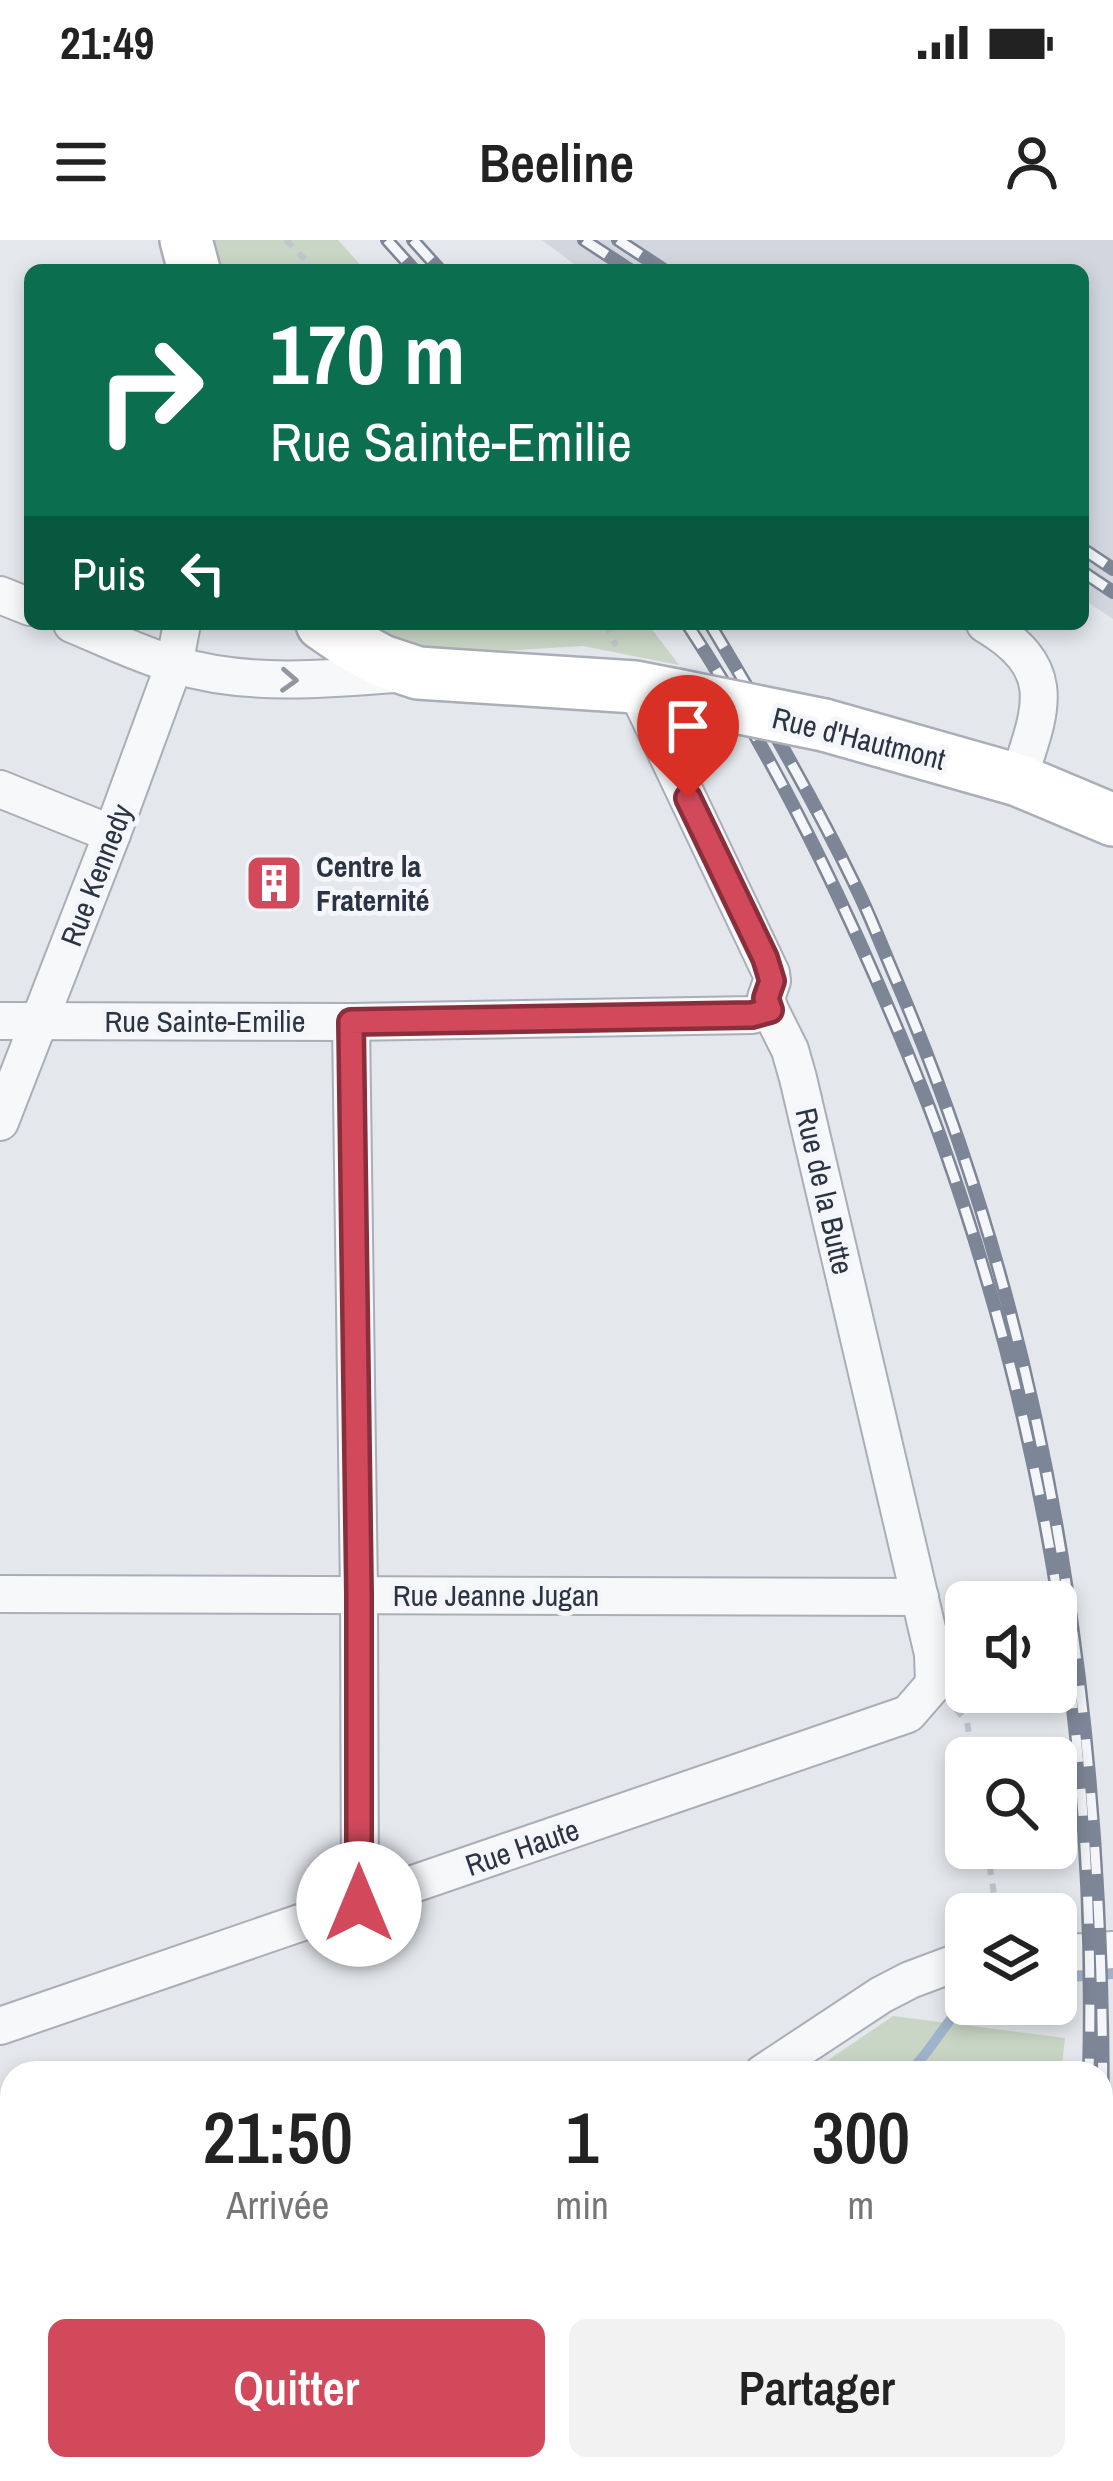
<!DOCTYPE html>
<html lang="fr">
<meta charset="utf-8">
<style>
:root{--surface:#fff;--page:#f2f2f2;--text:#222;--muted:#767676;--accent:#d1495b}
body{margin:0;font-family:"Archivo Narrow",sans-serif;background:var(--page);color:var(--text);height:100vh;display:flex;flex-direction:column;font-size:45px;white-space:nowrap}
*{box-sizing:border-box;margin:0}
p{font-size:39px;color:var(--muted)}
.icon{flex:none;width:66px;height:66px;fill:none;stroke:currentColor;stroke-width:2;stroke-linecap:round;stroke-linejoin:round}
.map{position:relative;flex:1;overflow:hidden}
.panel{position:absolute;left:0px;top:1821px;width:1113px;height:420px;display:flex;flex-direction:column;background:var(--surface);border-radius:36px 36px 0 0;box-shadow:0 6px 18px #0003}
.panel>*{flex:none}
.guide{position:absolute;left:24px;top:24px;width:1065px;height:366px;border-radius:18px;box-shadow:0 6px 18px #0003;background:#0b6e4f;color:#fff;overflow:hidden}
.tools{position:absolute;left:945px;top:1341px;display:grid;gap:24px}
.tools a{display:grid;place-items:center;width:132px;height:132px;border-radius:18px;background:var(--surface);box-shadow:0 6px 18px #0003;font-size:60px}
.pin{position:absolute;display:grid;place-items:center;width:102px;height:102px;color:#fff;margin:-123px -51px;border-radius:50% 50% 50% 0;rotate:-45deg;box-shadow:0 0 12px #0007}
.pin .icon{rotate:45deg}
.me{position:absolute;width:132px;margin:-66px;rotate:0deg;stroke-linejoin:round;filter:drop-shadow(0 0 9px #0008)}
.turn{display:flex;align-items:center;gap:42px;height:252px;padding:0 48px;font-size:54px}
.turn .icon{width:156px;height:156px;stroke-width:2.5}
.turn b{display:block;font-size:84px;line-height:102px}
.then{display:flex;align-items:center;height:114px;padding:0 48px;background:#0003;gap:24px;font-size:45px}
.eta{display:flex;justify-content:space-evenly;align-items:center;height:204px;text-align:center}
.eta b{font-size:72px;font-weight:600;line-height:84px}
.action{display:flex;gap:24px;margin-top:auto;padding:24px 48px}
.action a{flex:1;height:138px;border-radius:18px;background:var(--accent);color:#fff;font-size:48px;font-weight:600;line-height:138px;text-align:center}
.action a+a{background:var(--page);color:var(--text)}
.status{display:flex;justify-content:space-between;align-items:center;height:84px;padding:0 60px;background:var(--surface);direction:ltr}
.status svg{height:33px;fill:currentColor}
header{display:flex;justify-content:space-between;align-items:center;height:156px;padding:0 48px;background:var(--surface);font-size:54px;font-weight:600}
.map>svg:first-child{display:block}
.built{fill:#d2d6de}
.green{fill:#c9d6c5}
.water{fill:#9fb4cc}
.lines{fill:none;stroke-linecap:round;stroke-linejoin:round}
.stream{stroke:#9fb4cc;stroke-width:10}
.street-casing{stroke:#a9aeb7;stroke-width:40}
.secondary-casing{stroke:#a9aeb7;stroke-width:56}
.path{stroke:#c2c5cb;stroke-width:6;stroke-dasharray:9 9;stroke-linecap:butt}
.street{stroke:#f7f8fa;stroke-width:36}
.secondary{stroke:#fff;stroke-width:51}
.rail-casing{stroke:#7d8696;stroke-width:14}
.rail{stroke:#f4f6f9;stroke-width:9;stroke-dasharray:27;stroke-linecap:butt}
.secondary-bridge-casing{stroke:#a9aeb7;stroke-width:56;stroke-linecap:butt}
.secondary-bridge{stroke:#fff;stroke-width:51}
.oneway{stroke:#9196a0}
.route-casing{stroke:#882f3b;stroke-width:30}
.route{stroke:#d1495b;stroke-width:21}
.labels{text-anchor:middle;dominant-baseline:central;stroke-width:10;stroke-linejoin:round;paint-order:stroke}
.street-label{font-size:30px;fill:#2b3445;stroke:#f4f6f9}
.poi-label{font-size:30px;font-weight:bold;fill:#2b3445;stroke:#f4f6f9;text-anchor:start}
</style>
<div class="status"><b>21:49</b><svg viewBox="0 0 49 12"><path d="M0 12V9h3v3zM5 12V6h3v6zM10 12V3h3v9zM15 12V0h3v12zM26 1h20v11H26zM47 4h2v5h-2z"/></svg></div>
<header><svg class="icon" aria-label="menu" viewBox="0 0 24 24"><path d="M4 6h16M4 12h16M4 18h16"/></svg>Beeline<svg class="icon" aria-label="person" viewBox="0 0 24 24"><circle cx="12" cy="8" r="4"/><path d="M4 21q1-7 8-7t8 7"/></svg></header>
<div class="map">
<svg width="1113" height="2241" viewBox="0 0 1113 2241">
<rect width="100%" height="100%" fill="#e4e7ec"/>
<polygon class="built" points="542,0 1113,0 1113,379 1083,359 1083,30 582,30"/>
<g class="green">
<polygon points="214,0 338,0 365,30 222,30"/>
<polygon points="365,384 648,384 679,425 583,406 433,415 380,396"/>
<polygon points="893,1776 1065,1798 1061,1833 809,1833"/>
<polygon points="333,2229 1010,2229 1007,2241 324,2241"/>
</g>
<polygon class="water" points="484,2229 719,2229 708,2241 493,2241"/>
<g class="lines">
<g class="stream">
<polyline points="1056,1738 1113,1734"/>
<path d="M908 1833C931 1812 943 1784 966 1762"/>
<polyline points="359,2241 367,2229"/>
</g>
<defs>
<g id="street">
<polyline points="0,355 30,367"/>
<path d="M72 384C106 398 140 415 176 425 248 447 332 439 407 433"/>
<path d="M985 384C1061 429 1041 469 1018 540"/>
<polyline points="0,549 112,594"/>
<polyline points="0,781 351,782 752,775 770,770"/>
<polyline points="351,782 359,1354 360,1664"/>
<polyline points="0,882 112,594 174,425 182,384"/>
<polyline points="0,1354 920,1357"/>
<polyline points="1056,1714 1113,1710"/>
<polyline points="0,1786 908,1474 934,1444 933,1414 798,838 790,810 770,770 766,758 772,741 771,733 635,447"/>
<polyline points="763,1833 881,1755 910,1740 966,1719"/>
<polyline points="0,2165 12,2173"/>
<polyline points="97,2229 115,2241"/>
<polyline points="254,2241 266,2229"/>
</g>
<g id="secondary">
<polyline points="186,0 194,30"/>
<polyline points="322,384 351,404 382,421 418,433 635,447 676,455"/>
<polyline points="824,485 1018,540 1113,580"/>
</g>
</defs>
<use href="#street" class="street-casing"/>
<use href="#secondary" class="secondary-casing"/>
<g class="path">
<polyline points="286,0 315,30"/>
<polyline points="606,384 616,406"/>
<polyline points="956,1469 967,1482 973,1518"/>
<polyline points="987,1608 997,1674"/>
<polyline points="783,2241 787,2229"/>
</g>
<use href="#street" class="street"/>
<use href="#secondary" class="secondary"/>
<defs>
<g id="rail">
<polyline points="387,0 414,30"/>
<polyline points="413,0 440,30"/>
<polyline points="584,0 630,30"/>
<polyline points="618,0 664,30"/>
<polyline points="1083,309 1113,329"/>
<polyline points="1083,332 1113,352"/>
<path d="M687 384C761 496 821 614 875 737 899 792 923 848 943 905 1049 1202 1097 1519 1089 1833"/>
<path d="M710 384C762 471 811 554 855 645 870 675 882 707 895 737 1063 1124 1113 1548 1101 1969"/>
<polyline points="1045,2241 1047,2229"/>
<polyline points="1064,2241 1066,2229"/>
</g>
</defs>
<use href="#rail" class="rail-casing"/>
<use href="#rail" class="rail"/>
<defs>
<polyline id="secondary-bridge" points="676,455 824,485"/>
</defs>
<use href="#secondary-bridge" class="secondary-bridge-casing"/>
<use href="#secondary-bridge" class="secondary-bridge"/>
</g>
<defs><path id="oneway-chevron" d="M-2-3.5L2.5 0L-2 3.5" fill="none" stroke-width="1.6" stroke-linecap="round" stroke-linejoin="round" transform="scale(3)"/></defs>
<use class="oneway" href="#oneway-chevron" transform="translate(289 440) rotate(3)"/>
<g class="lines">
<defs>
<polyline id="route" points="359,1664 359,1354 351,782 752,775 770,770 766,758 772,741 765,718 688,558"/>
</defs>
<use href="#route" class="route-casing"/>
<use href="#route" class="route"/>
</g>
<defs>
<symbol id="building-square" viewBox="-11 -11 22 22"><rect x="-9" y="-9" width="18" height="18" rx="4" fill="#d1495b" stroke="#f4f6f9"/><path d="M-4-6H4V6H1V3H-1V6H-4ZM-2.5-4.3h1.7v1.8h-1.7ZM.8-4.3h1.7v1.8H.8ZM-2.5-1h1.7V.8h-1.7ZM.8-1h1.7V.8H.8Z" fill="#fff"/></symbol>
</defs>
<g fill-rule="evenodd">
<use href="#building-square" x="241" y="610" width="66" height="66"/>
</g>
<g class="labels">
<g class="street-label">
<text transform="translate(859 498) rotate(14)">Rue d'Hautmont</text>
<text transform="translate(96 635) rotate(-69)">Rue Kennedy</text>
<text x="205" y="781">Rue Sainte-Emilie</text>
<text transform="translate(825 951) rotate(77)">Rue de la Butte</text>
<text x="496" y="1355">Rue Jeanne Jugan</text>
<text transform="translate(522 1607) rotate(-19)">Rue Haute</text>
</g>
<g class="poi-label">
<text x="316" y="626">Centre la<tspan x="316" dy="34">Fraternité</tspan></text>
</g>
</g>
</svg>
<div class="tools">
<a><svg class="icon" aria-label="sound" viewBox="0 0 24 24"><path d="M4 9h4l5-4v14l-5-4H4zM17 9q2 3 0 6"/></svg></a>
<a><svg class="icon" aria-label="search" viewBox="0 0 24 24"><circle cx="10" cy="10" r="6"/><path d="M15 15l6 6"/></svg></a>
<a><svg class="icon" aria-label="layers" viewBox="0 0 24 24"><path d="M12 4l9 5-9 5-9-5zM3 14l9 5 9-5"/></svg></a>
</div>
<div class="pin" style="left:688px;top:558px;background:#d93025"><svg class="icon" aria-label="arrive" viewBox="0 0 24 24"><path d="M6 21V4h12l-3 4 3 4H6"/></svg></div>
<svg class="me" style="left:359px;top:1664px" viewBox="-20 -20 40 40"><circle r="19" fill="#fff"/><path d="M0-13L10 11 0 6-10 11z" fill="#d1495b"/></svg>
<div class="guide">
<div class="turn"><svg class="icon" aria-label="right" viewBox="0 0 24 24"><path d="M7 20v-9h11M14 6l5 5-5 5"/></svg><div><b>170 m</b>Rue Sainte-Emilie</div></div>
<div class="then">Puis<svg class="icon" aria-label="left" viewBox="0 0 24 24"><path d="M17 20v-9H6M10 6l-5 5 5 5"/></svg></div>
</div>
<section class="panel">
<div class="eta">
<div><b>21:50</b><p>Arrivée</p></div>
<div><b>1</b><p>min</p></div>
<div><b>300</b><p>m</p></div>
</div>
<div class="action"><a>Quitter</a><a>Partager</a></div>
</section>
</div>
